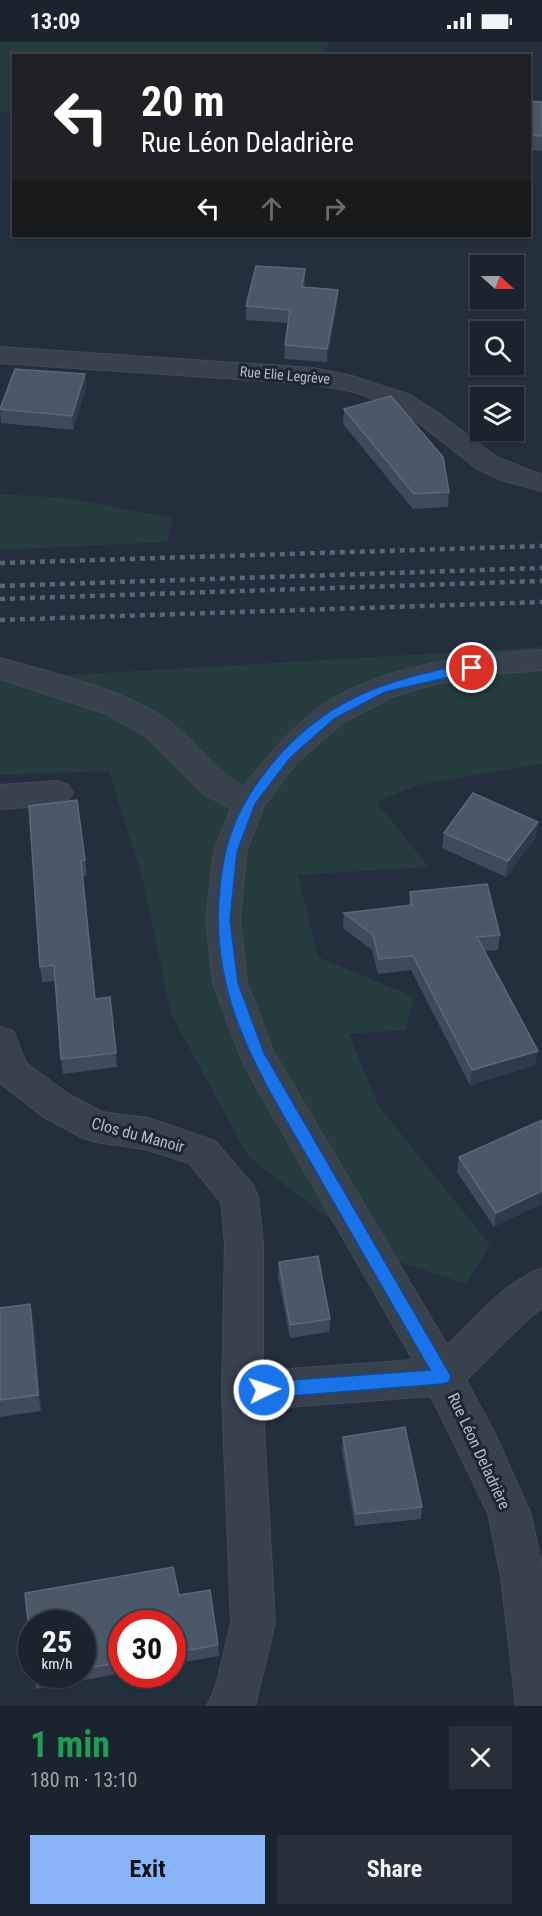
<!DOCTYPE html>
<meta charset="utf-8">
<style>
:root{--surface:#1b232e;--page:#282f3a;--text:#f1f3f6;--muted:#a0a4aa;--line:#39404a;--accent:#8ab4f8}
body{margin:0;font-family:"Roboto Condensed",sans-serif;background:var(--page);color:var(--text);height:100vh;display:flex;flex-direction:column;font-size:22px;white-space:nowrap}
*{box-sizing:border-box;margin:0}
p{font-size:20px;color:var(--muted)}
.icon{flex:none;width:33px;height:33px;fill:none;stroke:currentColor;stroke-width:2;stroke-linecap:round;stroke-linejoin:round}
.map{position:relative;height:1664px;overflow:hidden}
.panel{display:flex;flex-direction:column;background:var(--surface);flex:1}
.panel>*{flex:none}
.hud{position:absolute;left:12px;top:12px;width:519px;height:183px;border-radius:0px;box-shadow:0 2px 4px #0004,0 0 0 2px var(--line);background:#202124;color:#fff;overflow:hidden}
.needle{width:39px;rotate:111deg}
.tools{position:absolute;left:470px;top:213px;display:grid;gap:12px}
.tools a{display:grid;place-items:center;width:54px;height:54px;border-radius:0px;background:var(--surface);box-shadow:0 2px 4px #0004,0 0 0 2px var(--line);font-size:30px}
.speed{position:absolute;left:18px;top:1568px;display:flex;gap:12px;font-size:30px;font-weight:700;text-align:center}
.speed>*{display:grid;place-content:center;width:78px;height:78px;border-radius:50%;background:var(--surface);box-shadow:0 2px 4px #0004,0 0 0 2px var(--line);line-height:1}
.speed small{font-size:15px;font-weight:400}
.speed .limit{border:9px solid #d22;background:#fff;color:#111}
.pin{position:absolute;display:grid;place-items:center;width:51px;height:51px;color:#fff;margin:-26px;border:3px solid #fff;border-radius:50%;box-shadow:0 2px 6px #0007}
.me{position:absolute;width:66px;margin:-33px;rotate:86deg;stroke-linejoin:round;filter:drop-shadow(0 0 4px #0008)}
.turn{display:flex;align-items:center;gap:21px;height:126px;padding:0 30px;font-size:27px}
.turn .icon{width:78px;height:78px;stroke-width:2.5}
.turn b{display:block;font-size:42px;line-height:51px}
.lanes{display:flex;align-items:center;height:57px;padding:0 30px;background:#0003;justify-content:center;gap:30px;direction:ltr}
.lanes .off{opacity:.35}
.round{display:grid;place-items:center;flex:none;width:63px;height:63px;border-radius:0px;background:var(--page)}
.head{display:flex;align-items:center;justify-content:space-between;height:102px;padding:0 30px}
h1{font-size:36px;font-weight:700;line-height:45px;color:#1e9e55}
.primary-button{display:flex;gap:12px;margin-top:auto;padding:12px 30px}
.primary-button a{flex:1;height:69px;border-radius:0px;background:var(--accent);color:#111;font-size:24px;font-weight:700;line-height:69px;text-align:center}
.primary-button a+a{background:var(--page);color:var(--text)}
.status{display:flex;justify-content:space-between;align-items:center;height:42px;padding:0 30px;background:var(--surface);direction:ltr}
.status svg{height:16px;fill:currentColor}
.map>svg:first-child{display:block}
.green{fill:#263c3f}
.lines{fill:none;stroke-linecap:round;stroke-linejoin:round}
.minor-casing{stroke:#414a57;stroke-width:2}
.minor{fill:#38414e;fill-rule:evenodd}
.rail{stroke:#5a6575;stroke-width:4.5;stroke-dasharray:5 5;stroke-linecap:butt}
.wall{fill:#3f4b5c}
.shaded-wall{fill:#2f3b4b}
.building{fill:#4b5868;stroke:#5c6777;stroke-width:1.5}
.route{fill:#1a73e8;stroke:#114b97;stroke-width:1.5}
.labels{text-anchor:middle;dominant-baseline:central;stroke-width:6;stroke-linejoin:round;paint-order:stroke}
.far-street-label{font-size:14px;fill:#b4bcc9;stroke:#1d2633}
.street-label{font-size:16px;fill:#b4bcc9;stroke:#1d2633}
</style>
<div class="status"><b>13:09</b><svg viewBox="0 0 49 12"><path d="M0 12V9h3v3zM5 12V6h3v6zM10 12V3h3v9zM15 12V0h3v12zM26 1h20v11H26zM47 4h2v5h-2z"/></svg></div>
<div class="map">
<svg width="542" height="1664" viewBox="0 0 542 1664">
<rect width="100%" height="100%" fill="#242f3e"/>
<g class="green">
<polygon points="0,0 330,0 321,14 14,14 13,70 0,70"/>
<polygon points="0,452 66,456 173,476 167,500 0,508"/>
<polygon points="542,605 542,722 418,743 376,760 429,825 298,833 318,915 414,955 405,988 349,992 378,1063 490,1203 466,1242 373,1211 248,1114 171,972 143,838 109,729 0,733 0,637"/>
</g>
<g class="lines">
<defs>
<g id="minor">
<polygon points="0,305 313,326 352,334 410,353 437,370 496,415 542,433 542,449 504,439 477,427 419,381 392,364 355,350 313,342 0,321"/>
<path d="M542 608V628L491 632 435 642 391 655 342 681 296 721 263 765 246 810 240 878 247 941 273 1009 447 1303C476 1275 504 1241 542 1226V1266L529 1276 466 1338 495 1392 530 1470 542 1523V1664H516L501 1535 488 1471 431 1354 263 1367 275 1581 255 1664H207L216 1644 231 1581 222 1350 225 1200 221 1160 189 1121 148 1108 96 1100 83 1096 42 1074 0 1041V985L13 989 26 1021 68 1052 102 1070 148 1076 215 1099 252 1142 258 1154 263 1200V1329L413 1318 244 1023 213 941 206 878 214 810 231 766 204 752 147 695 104 671 0 637V616C54 631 122 647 168 679 196 698 212 729 244 745 266 715 289 688 319 666 379 623 471 613 542 608Z"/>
<polygon points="57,739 68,743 73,751 68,759 57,763 0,767 0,743"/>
</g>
</defs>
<use href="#minor" class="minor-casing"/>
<use href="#minor" class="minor"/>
<g class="rail">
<polyline points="0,521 542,504"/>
<polyline points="0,544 542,526"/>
<polyline points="0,557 542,539"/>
<polyline points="0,578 542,560"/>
</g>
</g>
<g class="wall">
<polygon points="530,59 542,60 542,109 530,108"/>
<polygon points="305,241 304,246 337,262 327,320 284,317 285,303 288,281 246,278 246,264"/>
<polygon points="85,332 86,345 73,388 1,381 0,365"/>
<polygon points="344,367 449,450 448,465 413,467 343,382"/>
<polygon points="29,764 85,818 87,834 83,834 95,957 110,955 117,1025 63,1032 61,1017 55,939 42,940 40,925"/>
<polygon points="444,791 536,795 506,835 442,806"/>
<polygon points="410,850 500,893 498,908 485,909 535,1023 470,1043 411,928 378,932 372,908 343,886 344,871 409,863"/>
<polygon points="542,1078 494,1185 457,1130 459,1115"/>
<polygon points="279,1220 330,1277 329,1290 290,1296 278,1234"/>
<polygon points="0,1266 34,1279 41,1369 0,1375"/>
<polygon points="343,1395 422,1465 421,1477 355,1484 342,1408"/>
<polygon points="173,1525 179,1553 210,1548 218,1603 219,1614 172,1622 172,1581 122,1581 122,1631 36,1647 33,1632 82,1632 82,1581 32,1581 32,1619 25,1551"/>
</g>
<g class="shaded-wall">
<polygon points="305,227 305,241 301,259 302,245"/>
<polygon points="338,248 337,262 327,320 327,307"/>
<polygon points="85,332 86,345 73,388 72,374"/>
<polygon points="538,780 536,795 506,835 508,819"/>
<polygon points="538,1009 535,1023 470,1043 472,1028"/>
<polygon points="542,1149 542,1162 494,1185 496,1171"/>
<polygon points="30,1262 34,1279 41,1369 38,1353"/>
</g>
<g class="building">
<polygon points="530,59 542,60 542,94 530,93"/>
<polygon points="256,224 305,227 302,245 338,248 327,307 285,303 290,268 246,264"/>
<polygon points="15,327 85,332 72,374 0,367"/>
<polygon points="391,354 443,415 449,450 414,452 344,367"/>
<polygon points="473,751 538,780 508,819 444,791"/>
<polygon points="77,758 85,818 81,819 95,957 110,955 116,1011 61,1017 54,923 40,925 29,764"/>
<polygon points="487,842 500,893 477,895 538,1009 472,1028 413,914 379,917 373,893 344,871 412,863 410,850"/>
<polygon points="542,1078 542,1149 496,1171 459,1115"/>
<polygon points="318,1214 330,1277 290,1283 279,1220"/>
<polygon points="30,1262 38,1353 0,1358 0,1266"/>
<polygon points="405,1385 422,1465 356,1472 343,1395"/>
<polygon points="173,1525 179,1553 210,1548 218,1603 172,1611 172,1581 122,1581 122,1620 82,1627 82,1581 32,1581 32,1619 25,1551"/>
<polygon points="33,1632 56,1632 33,1636"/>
</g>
<path class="route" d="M472 621 478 626 476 629 385 650 335 676 290 716 255 762 237 810 230 878 238 941 264 1011 451 1334 449 1340 443 1342 264 1356 258 1354 256 1348 258 1342 264 1340 430 1328C393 1263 356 1199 319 1135 265 1040 207 960 220 845 224 801 236 769 263 733 318 659 384 637 472 621Z"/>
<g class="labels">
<g class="far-street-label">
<text transform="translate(285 333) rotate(5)">Rue Elie Legrève</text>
</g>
<g class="street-label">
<text transform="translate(138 1093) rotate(15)">Clos du Manoir</text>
<text transform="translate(479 1409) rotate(65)">Rue Léon Deladrière</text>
</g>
</g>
</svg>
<div class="tools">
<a><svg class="needle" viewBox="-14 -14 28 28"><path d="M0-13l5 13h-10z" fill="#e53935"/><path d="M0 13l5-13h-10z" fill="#a0a4aa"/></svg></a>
<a><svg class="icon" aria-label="search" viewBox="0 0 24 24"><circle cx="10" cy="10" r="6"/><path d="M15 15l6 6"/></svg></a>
<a><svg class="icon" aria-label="layers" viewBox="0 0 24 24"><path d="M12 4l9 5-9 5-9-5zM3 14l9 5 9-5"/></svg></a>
</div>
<div class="speed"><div>25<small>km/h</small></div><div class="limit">30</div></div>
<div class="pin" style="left:472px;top:626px;background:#d93025"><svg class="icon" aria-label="arrive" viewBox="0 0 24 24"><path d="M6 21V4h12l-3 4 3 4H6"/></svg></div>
<svg class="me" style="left:264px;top:1348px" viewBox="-20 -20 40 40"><circle r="17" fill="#1a73e8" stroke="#fff" stroke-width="3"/><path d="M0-11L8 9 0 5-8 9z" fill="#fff"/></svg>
<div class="hud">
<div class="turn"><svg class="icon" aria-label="left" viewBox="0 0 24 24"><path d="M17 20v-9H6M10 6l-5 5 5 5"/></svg><div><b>20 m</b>Rue Léon Deladrière</div></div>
<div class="lanes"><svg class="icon" aria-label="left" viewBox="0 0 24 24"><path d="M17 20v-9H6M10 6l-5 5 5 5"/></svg><svg class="icon off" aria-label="ahead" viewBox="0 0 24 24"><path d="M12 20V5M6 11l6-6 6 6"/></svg><svg class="icon off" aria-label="right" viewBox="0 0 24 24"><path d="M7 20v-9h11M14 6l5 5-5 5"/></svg></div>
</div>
</div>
<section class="panel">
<div class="head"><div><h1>1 min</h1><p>180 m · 13:10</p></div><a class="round"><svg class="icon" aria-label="close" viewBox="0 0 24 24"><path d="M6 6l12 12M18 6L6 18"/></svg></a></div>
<div class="primary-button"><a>Exit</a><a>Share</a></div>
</section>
